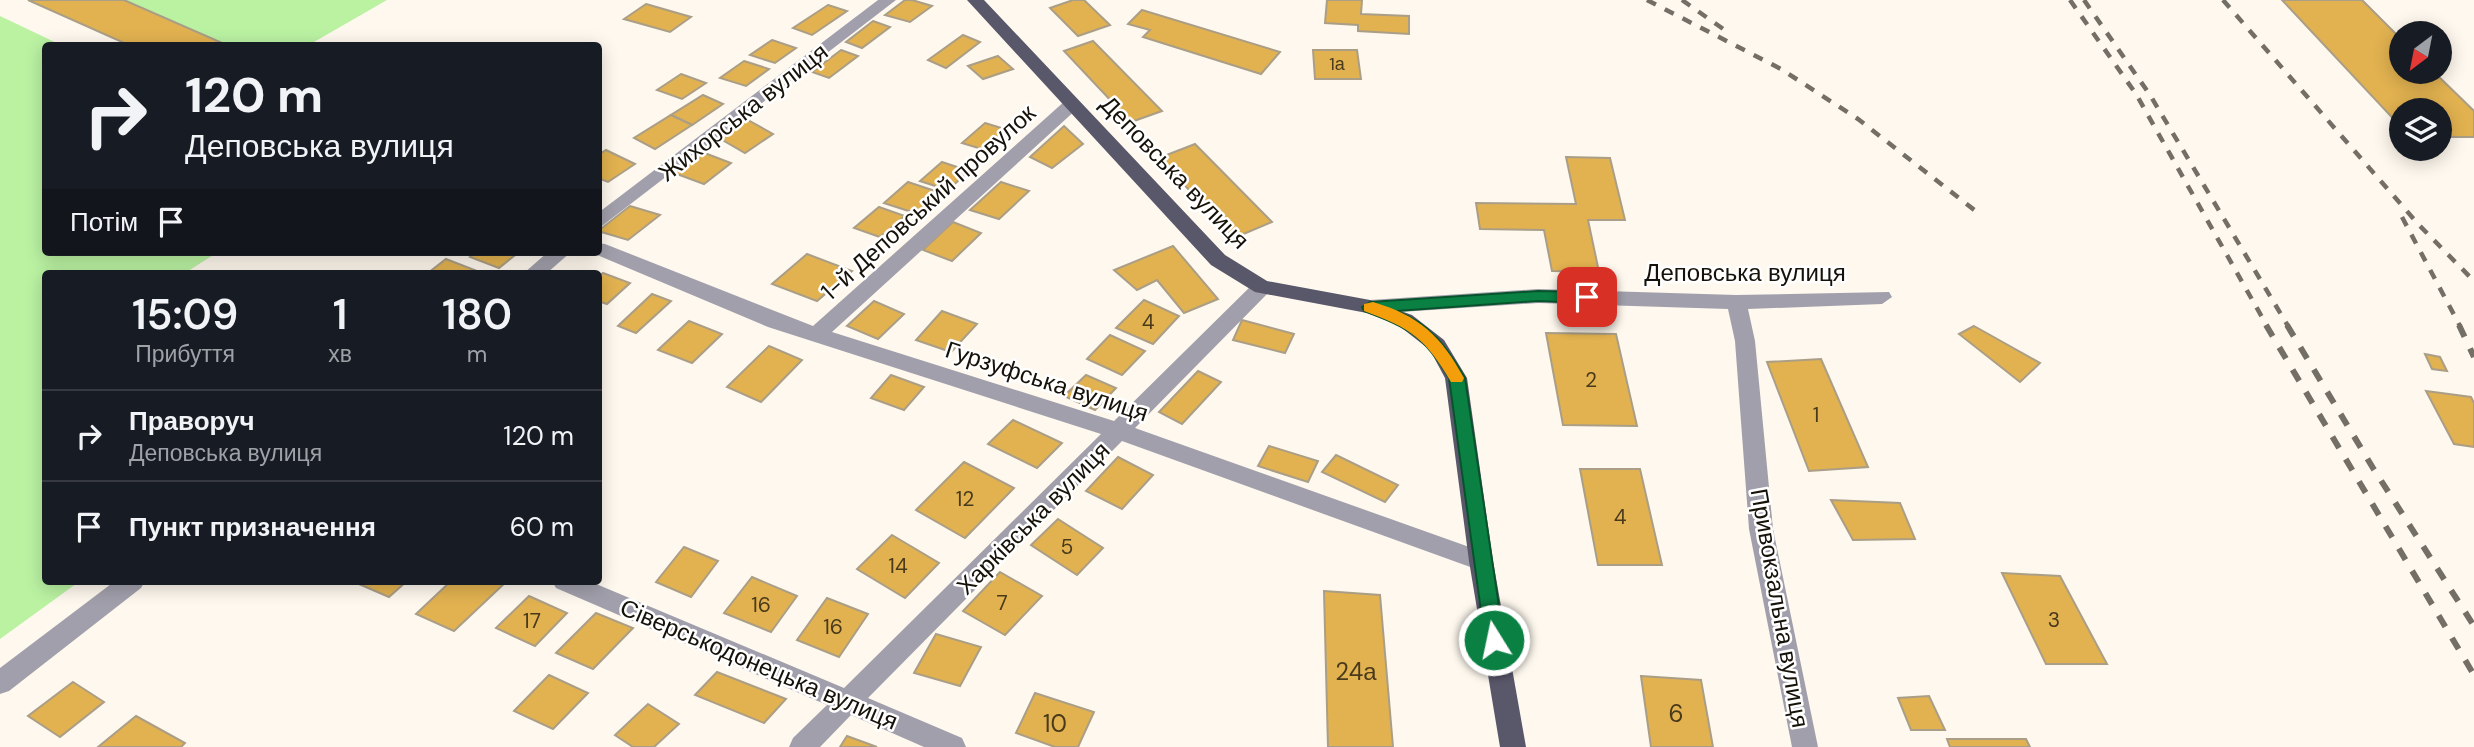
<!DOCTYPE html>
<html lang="uk">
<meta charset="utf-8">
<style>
:root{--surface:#171b24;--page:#20242c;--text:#f1f3f6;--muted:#9ea1a6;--line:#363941}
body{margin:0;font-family:"DM Sans",sans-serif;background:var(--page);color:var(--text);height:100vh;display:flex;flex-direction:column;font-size:26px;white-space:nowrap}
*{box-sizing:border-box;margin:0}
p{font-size:23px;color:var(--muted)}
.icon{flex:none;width:38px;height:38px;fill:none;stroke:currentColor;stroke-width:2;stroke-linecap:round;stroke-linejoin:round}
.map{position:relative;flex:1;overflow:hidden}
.drawer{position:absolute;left:42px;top:270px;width:560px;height:315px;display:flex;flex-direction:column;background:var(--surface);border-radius:7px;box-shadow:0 4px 18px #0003}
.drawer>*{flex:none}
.hud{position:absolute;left:42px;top:42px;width:560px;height:214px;border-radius:7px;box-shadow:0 4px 18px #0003;background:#171b24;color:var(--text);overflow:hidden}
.needle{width:46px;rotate:212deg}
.tools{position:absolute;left:2389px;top:21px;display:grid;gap:14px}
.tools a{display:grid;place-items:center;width:63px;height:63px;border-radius:50%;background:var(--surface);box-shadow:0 4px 18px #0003;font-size:35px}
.pin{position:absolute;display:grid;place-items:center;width:60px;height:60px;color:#fff;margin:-30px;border-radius:14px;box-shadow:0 4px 10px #0006}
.me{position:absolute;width:77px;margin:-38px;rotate:350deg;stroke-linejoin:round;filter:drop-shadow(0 0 5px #0008)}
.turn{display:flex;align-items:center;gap:24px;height:147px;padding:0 28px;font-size:32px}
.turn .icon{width:91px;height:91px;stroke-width:2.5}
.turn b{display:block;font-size:49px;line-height:60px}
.then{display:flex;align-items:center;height:66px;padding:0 28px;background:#0003;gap:14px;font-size:26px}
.eta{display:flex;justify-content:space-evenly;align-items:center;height:119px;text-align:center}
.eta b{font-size:42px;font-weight:600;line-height:49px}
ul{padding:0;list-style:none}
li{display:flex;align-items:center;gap:21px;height:91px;padding:0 28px;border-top:2px solid var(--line)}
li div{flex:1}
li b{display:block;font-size:26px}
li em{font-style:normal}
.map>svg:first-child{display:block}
.green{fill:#baf2a2}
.building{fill:#e2b250;stroke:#ab9e86;stroke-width:2}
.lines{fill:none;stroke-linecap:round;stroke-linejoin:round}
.minor{fill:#a19fab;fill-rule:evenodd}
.major{fill:#59576a;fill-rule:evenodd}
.rail-far1{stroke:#746f66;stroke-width:4.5;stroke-dasharray:10 10;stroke-linecap:butt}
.rail{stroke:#746f66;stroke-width:6;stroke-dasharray:13 13;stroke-linecap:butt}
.route{fill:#0b8043;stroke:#07532c;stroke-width:2}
.slow{fill:#f59e0b}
.labels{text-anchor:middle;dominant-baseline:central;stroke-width:5;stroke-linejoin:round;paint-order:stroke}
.far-number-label{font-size:18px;fill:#493a1b}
.number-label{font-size:21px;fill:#493a1b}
.street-label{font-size:24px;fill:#161209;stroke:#fff}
.near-number-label{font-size:24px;fill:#493a1b}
</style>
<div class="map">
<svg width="2474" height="747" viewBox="0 0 2474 747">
<rect width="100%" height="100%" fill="#fef8ee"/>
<g class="green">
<polygon points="28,0 387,0 307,46 131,45"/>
<polygon points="0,16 61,45 46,46 46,252 218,252 185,273 46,273 46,581 80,581 0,639"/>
</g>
<g class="building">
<polygon points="28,0 124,0 229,46 131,46"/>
<polygon points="905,0 912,0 932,6 910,22 885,15"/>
<polygon points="1073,0 1084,0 1110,25 1078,36 1050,8"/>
<polygon points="1327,0 1362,0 1361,14 1409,16 1409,34 1358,31 1358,25 1325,23"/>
<polygon points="2282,0 2362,0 2401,39 2401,72 2434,72 2474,111 2474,137 2440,137 2440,110 2401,110 2401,127"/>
<polygon points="646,4 691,17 670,32 624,19"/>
<polygon points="828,5 847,11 812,35 793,28"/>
<polygon points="1142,10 1280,52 1261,74 1143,37 1150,30 1128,24"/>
<polygon points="873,21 890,27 862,48 846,42"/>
<polygon points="963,35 980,42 946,68 928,60"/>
<polygon points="772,40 796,48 775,63 750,55"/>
<polygon points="1093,41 1162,111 1131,122 1064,51"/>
<polygon points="841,50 858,56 829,78 812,72"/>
<polygon points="1313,50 1357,50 1361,79 1315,79"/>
<polygon points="998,56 1013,69 983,79 968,66"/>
<polygon points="744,61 769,69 746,86 720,78"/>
<polygon points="681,74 706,83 682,99 657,90"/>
<polygon points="703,95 723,104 692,125 671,115"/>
<polygon points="671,115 692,125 655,149 634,138"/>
<polygon points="748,120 773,134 745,153 719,138"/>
<polygon points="985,123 1011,131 988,151 962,143"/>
<polygon points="1064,126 1083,144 1052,168 1030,157"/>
<polygon points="1195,144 1272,222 1234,238 1159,158"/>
<polygon points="606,150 635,164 608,182 598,178 598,155"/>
<polygon points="702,152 731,163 704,184 674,173"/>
<polygon points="1566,157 1610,158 1625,220 1588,220 1599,272 1552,271 1544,230 1480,229 1476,203 1576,204"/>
<polygon points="942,162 969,171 948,190 920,181"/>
<polygon points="908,182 941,193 918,214 884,203"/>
<polygon points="1001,182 1029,191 999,219 970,210"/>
<polygon points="630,206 660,215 628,240 598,231"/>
<polygon points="879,207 905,216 880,237 854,228"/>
<polygon points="953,222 981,233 952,261 923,250"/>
<polygon points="1173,246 1218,299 1184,313 1157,280 1137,290 1114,270"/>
<polygon points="476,252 519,252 499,268 470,257"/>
<polygon points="807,254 852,271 817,301 772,284"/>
<polygon points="446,259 482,273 428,273"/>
<polygon points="603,273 630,283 607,304 598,301 598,277"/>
<polygon points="652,294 671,301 636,333 618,326"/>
<polygon points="1144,300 1179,316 1153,344 1116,328"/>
<polygon points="874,301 904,314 878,339 847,326"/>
<polygon points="942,311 977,324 951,352 916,340"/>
<polygon points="1242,320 1294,334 1285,353 1233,340"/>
<polygon points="689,321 722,334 692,363 658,350"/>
<polygon points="1974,326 2040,363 2020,382 1959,334"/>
<polygon points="1546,333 1616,334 1637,426 1563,425"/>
<polygon points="1110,335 1145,351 1122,375 1087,359"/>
<polygon points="769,346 802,360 761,402 727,387"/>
<polygon points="2425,354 2440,357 2447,371 2432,369"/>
<polygon points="1821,359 1868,467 1809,471 1767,362"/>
<polygon points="1198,371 1221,382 1182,424 1159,412"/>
<polygon points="891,375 924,387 904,410 871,398"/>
<polygon points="1086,375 1116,388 1095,410 1064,396"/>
<polygon points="2426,391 2471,397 2474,403 2474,447 2454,444"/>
<polygon points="1013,420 1062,443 1037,468 988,444"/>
<polygon points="1269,446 1318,461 1308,482 1258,466"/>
<polygon points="1336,455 1398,485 1385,502 1322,472"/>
<polygon points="1118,457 1153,475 1122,509 1086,491"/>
<polygon points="964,462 1014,488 965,538 916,510"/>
<polygon points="1580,469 1640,469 1662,565 1598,565"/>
<polygon points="1831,500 1900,503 1915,539 1853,540"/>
<polygon points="1058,519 1103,548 1077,575 1031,545"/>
<polygon points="892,535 939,563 905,598 857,569"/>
<polygon points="684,547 718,561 691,597 656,582"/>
<polygon points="1000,572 1042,596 1005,635 963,611"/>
<polygon points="2002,573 2060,576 2107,664 2046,664"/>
<polygon points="752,577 797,596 771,632 724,613"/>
<polygon points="352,581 407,581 389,597"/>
<polygon points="451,581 507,581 454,631 416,614"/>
<polygon points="1324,591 1380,595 1393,747 1328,747"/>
<polygon points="529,596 567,613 535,646 496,628"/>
<polygon points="827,598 868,614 839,657 797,640"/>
<polygon points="596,613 633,628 593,669 556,653"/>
<polygon points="936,634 981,647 960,686 914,673"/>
<polygon points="717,672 786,699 764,723 695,695"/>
<polygon points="549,675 588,693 553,729 514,711"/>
<polygon points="1641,676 1701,680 1713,747 1651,747"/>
<polygon points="73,682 104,702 60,737 28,716"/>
<polygon points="1035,693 1094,712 1078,747 1055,747 1016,733"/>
<polygon points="1929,696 1945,730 1911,730 1898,698"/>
<polygon points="648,704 679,724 654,747 633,747 615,735"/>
<polygon points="136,716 185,743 181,747 98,747"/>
<polygon points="847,736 877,747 840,747"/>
<polygon points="1947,739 2026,739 2030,747 1950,747"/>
</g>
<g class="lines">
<g class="minor">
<polygon points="878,0 896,0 598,229 598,213"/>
<polygon points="1072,99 1078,100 1081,104 1078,108 832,332 1114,421 1255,282 1269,282 1272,287 1269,292 1135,428 1489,554 1493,561 1489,568 1481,571 1473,568 1122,441 868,698 962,738 966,747 924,747 851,715 820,747 789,747 793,738 827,705 556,588 552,581 589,581 844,688 1101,434 768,327 590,252 598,252 598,243 605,244 813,326 1066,100"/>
<polygon points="548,252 571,252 547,273 524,273"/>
<polygon points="1538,289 1736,295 1889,292 1892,297 1882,304 1748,309 1755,341 1773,529 1818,747 1792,747 1749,529 1735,341 1728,309 1538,303 1370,314 1360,307 1370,300"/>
<polygon points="115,581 145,581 141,588 9,691 0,694 0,668"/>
</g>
<polygon class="major" points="967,0 984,0 1225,255 1267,281 1370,300 1412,315 1444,340 1467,378 1493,561 1526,747 1500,747 1469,561 1445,378 1430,350 1398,325 1367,313 1255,292 1211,265"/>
<g class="rail-far1">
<polyline points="1647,0 1781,69 1858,119 1982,216"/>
<polyline points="1682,0 1729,33"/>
<polyline points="2070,0 2136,94 2267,326"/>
<polyline points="2084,0 2150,95 2288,326"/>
<polyline points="2223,0 2419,225 2474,281"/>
<polyline points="2402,217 2460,326"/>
</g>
<g class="rail">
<polyline points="2266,325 2474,675"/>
<polyline points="2287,325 2373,468 2474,626"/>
<polyline points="2459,325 2474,357"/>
</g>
</g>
<path class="route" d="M1538 291 1587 292 1595 297 1587 303 1538 301 1396 311C1430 323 1447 348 1465 378L1504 640 1501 646H1488L1485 640 1449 378C1425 337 1409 327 1364 311L1362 307 1370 302Z"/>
<path class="slow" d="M1373 302C1420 316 1441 336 1464 378L1462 382H1451C1426 339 1411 328 1364 311V304Z"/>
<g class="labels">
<g class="far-number-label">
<text x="1337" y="64">1а</text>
</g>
<g class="number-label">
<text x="1148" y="322">4</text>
<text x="1591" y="380">2</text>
<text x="1816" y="415">1</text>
<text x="965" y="499">12</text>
<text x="1620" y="517">4</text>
<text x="1067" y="547">5</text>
<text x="898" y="566">14</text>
<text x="1002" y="603">7</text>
<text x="761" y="605">16</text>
<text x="2054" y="620">3</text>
<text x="532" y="621">17</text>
<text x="833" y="627">16</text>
</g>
<g class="street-label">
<text transform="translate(743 112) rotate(-38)">Жихорська вулиця</text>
<text transform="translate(1175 172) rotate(46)">Деповська вулиця</text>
<text transform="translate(928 202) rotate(-42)">1-й Деповський провулок</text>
<text x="1745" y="272">Деповська вулиця</text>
<text transform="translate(1047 381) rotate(18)">Гурзуфська вулиця</text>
<text transform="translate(1033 518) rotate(-45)">Харківська вулиця</text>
<text transform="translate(1780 608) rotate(80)">Привокзальна вулиця</text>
<text transform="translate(759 664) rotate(23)">Сіверськодонецька вулиця</text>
</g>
<g class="near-number-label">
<text x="1356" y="671">24а</text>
<text x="1676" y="713">6</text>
<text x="1055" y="723">10</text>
</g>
</g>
</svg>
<div class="tools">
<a><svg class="needle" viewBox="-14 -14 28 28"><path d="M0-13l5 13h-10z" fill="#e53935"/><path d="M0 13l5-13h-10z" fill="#9ea1a6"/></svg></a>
<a><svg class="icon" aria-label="layers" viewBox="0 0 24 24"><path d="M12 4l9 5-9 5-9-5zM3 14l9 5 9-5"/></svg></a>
</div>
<div class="pin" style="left:1587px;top:297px;background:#d93025"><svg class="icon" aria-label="arrive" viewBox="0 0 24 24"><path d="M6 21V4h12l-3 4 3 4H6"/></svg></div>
<svg class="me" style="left:1494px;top:640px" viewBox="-20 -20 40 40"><circle r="17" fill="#0b8043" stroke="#fff" stroke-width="3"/><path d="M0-11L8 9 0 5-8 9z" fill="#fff"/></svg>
<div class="hud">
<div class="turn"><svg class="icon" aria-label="right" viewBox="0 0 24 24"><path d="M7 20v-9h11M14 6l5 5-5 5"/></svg><div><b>120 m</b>Деповська вулиця</div></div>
<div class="then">Потім<svg class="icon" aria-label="arrive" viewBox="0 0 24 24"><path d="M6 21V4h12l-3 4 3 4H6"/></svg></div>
</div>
<section class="drawer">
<div class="eta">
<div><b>15:09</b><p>Прибуття</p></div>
<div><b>1</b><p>хв</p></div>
<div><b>180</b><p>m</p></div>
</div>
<ul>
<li><svg class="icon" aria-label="right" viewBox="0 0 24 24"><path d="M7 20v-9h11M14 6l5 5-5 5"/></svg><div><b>Праворуч</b><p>Деповська вулиця</p></div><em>120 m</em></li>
<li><svg class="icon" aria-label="arrive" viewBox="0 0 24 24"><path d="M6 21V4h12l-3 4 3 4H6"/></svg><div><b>Пункт призначення</b></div><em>60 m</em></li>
</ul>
</section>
</div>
